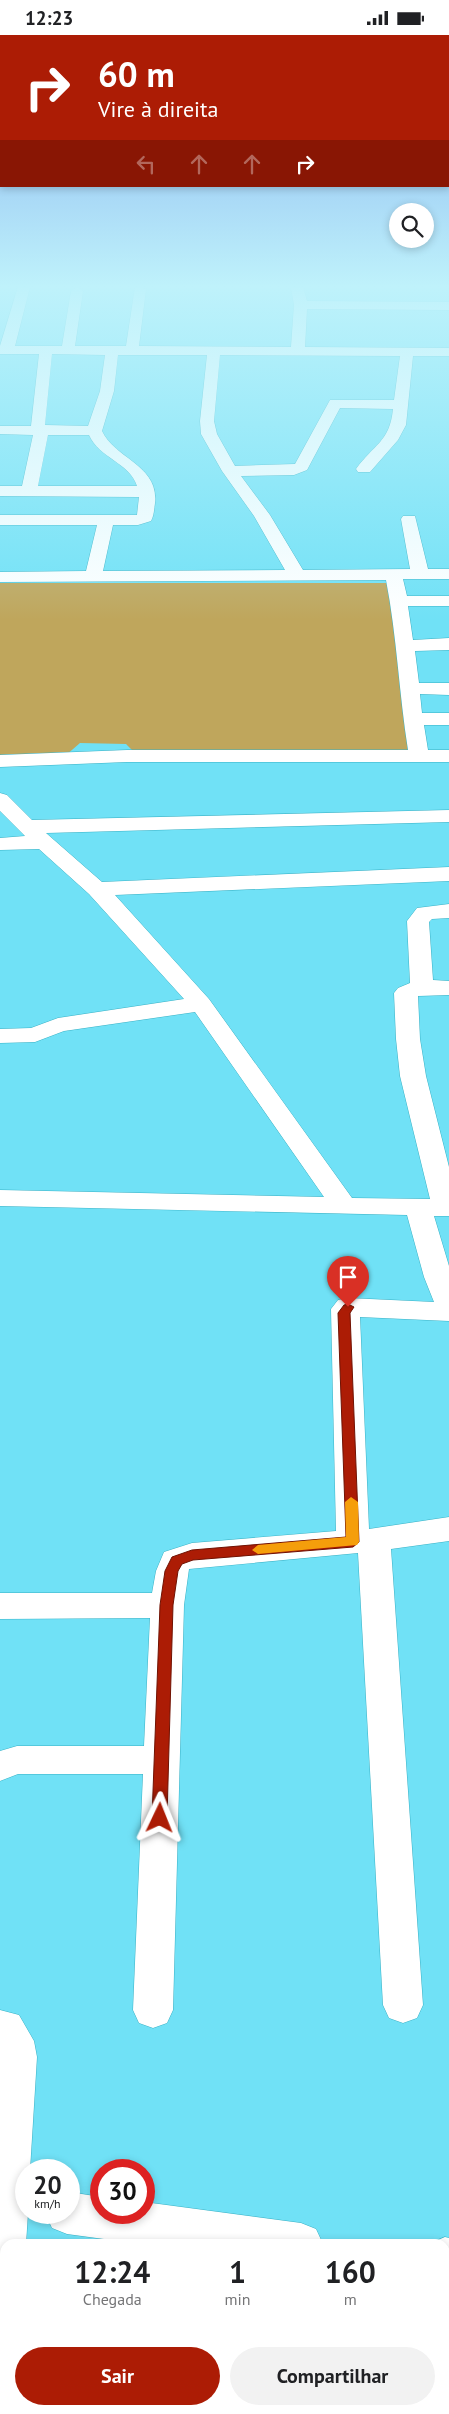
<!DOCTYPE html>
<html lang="pt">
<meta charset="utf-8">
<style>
:root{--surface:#fff;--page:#f2f2f2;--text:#202124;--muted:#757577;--accent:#ac1c05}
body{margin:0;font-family:"PT Sans",sans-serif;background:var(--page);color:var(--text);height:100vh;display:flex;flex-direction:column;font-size:19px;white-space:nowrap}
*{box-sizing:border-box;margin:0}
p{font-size:16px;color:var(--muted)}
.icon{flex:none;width:28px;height:28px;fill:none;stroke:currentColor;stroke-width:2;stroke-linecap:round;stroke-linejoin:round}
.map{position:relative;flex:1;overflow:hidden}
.details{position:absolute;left:0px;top:2204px;width:450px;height:176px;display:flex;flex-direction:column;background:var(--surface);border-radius:15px 15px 0 0;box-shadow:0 2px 8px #0003}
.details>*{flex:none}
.banner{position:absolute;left:0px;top:0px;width:450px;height:152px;box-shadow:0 2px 8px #0003;background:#ac1c05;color:#fff;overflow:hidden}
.controls{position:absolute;left:389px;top:168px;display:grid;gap:10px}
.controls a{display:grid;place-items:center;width:45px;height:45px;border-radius:50%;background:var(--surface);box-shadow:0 2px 8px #0003;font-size:25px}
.speed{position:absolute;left:15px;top:2124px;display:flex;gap:10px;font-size:25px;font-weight:700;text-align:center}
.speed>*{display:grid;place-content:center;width:65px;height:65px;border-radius:50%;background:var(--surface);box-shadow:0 2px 8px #0003;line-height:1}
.speed small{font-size:12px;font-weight:400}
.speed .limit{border:8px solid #d22;background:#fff;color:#111}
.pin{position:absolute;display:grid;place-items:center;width:42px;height:42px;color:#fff;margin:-51px -21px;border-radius:50% 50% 50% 0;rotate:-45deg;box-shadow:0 0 5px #0007}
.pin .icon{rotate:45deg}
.me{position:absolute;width:55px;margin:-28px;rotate:2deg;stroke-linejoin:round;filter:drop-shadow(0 0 4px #0008)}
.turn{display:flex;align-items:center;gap:18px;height:105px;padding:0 15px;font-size:22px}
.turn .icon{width:65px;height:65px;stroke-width:2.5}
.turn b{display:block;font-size:35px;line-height:42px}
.lanes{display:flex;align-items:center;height:48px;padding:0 15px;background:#0003;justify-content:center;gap:25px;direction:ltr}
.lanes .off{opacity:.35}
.eta{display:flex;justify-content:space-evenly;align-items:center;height:85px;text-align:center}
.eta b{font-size:30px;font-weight:600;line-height:35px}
.primary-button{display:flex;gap:10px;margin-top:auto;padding:10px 15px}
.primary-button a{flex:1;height:58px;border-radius:30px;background:var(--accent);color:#fff;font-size:20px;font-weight:600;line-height:58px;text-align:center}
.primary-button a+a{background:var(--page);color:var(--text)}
.status{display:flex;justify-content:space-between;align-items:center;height:35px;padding:0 25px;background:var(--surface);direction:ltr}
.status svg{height:14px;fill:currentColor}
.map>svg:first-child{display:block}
.green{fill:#bfa65c}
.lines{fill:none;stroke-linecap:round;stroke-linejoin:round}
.minor-casing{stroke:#39b1c5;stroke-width:1}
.minor{fill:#fff;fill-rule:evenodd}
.route{fill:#ac1c05;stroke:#701203}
.slow{fill:#f59e0b}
</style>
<div class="status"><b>12:23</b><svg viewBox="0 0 49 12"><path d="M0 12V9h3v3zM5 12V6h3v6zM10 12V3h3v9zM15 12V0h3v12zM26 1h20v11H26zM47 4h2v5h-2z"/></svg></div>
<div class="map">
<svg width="449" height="2379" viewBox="0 0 449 2379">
<rect width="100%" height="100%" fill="#70e1f6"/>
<polygon class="green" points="0,548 391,548 411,719 136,719 126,709 80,708 65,721 0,720"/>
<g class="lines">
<defs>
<g id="minor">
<path d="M18 252H30L15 311H62L71 256 77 252 83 256 75 311H126L135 252 146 254 139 311 291 312 294 270 291 252H303L307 266 449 267V275L307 274 305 312 449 313V321H413L406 390 398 405 370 437H358L356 434C373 410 390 407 393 374L340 373 307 435 294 440 241 441 270 480 303 535 410 534 401 484 403 481H415L428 534H449V544H403L407 561H449V571H408L413 605 449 603V615L415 616 419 648H449V660L420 659 422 678H449V690H424L428 715H449V727H127L0 732V720L127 715H408C399 659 397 602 386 545L0 547V537L86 536 97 490H0V480H137L139 462 0 461V451H22L33 400 0 399V391H31L39 319H0V311ZM52 319 105 320 100 356 88 391 45 390ZM118 320H207L200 386 201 399 222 436 254 481 285 535 103 536 113 490H138L151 486C154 481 154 474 155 468 159 430 115 424 102 396L114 356ZM220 320 400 321 394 365H330L295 429 235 431 217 399 214 386ZM48 400H89C99 423 130 428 137 451H38Z"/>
<polygon points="0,758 7,760 32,785 449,775 449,787 46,798 102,847 449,832 449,846 115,860 209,964 352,1163 430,1164 400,1041 396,1004 394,958 398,953 410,948 407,886 417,873 449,869 449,883 432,884 429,887 433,945 449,946 449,960 418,961 420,1004 426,1041 449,1132 449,1181 434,1181 449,1231 449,1286 360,1282 369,1494 449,1482 449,1506 391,1514 423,1970 417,1983 403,1988 389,1983 383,1970 358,1518 189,1534 184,1570 173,1975 167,1988 153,1993 139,1988 133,1975 143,1739 18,1739 0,1746 0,1716 17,1711 144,1711 150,1583 0,1584 0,1558 152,1558 156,1536 164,1517 192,1508 336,1496 331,1274 338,1265 348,1263 434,1267 424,1242 407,1180 0,1171 0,1155 324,1162 195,977 64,996 35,1007 0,1008 0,994 31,993 58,983 184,964 89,859 39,814 0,815 0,803 25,801 0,776"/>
<polygon points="0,1975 19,1980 34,2006 37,2022 30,2135 26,2135 28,2178 26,2209 5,2209 5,2288 0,2290"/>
<polygon points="69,2157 101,2162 101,2178 144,2178 144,2167 301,2188 316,2194 323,2209 141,2209 67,2199 52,2193 45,2178 69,2178"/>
<polygon points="445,2202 449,2203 449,2245 445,2244 445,2209 429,2209"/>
</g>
</defs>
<use href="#minor" class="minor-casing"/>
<use href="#minor" class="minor"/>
</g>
<linearGradient id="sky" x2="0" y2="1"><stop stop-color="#83adee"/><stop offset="0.43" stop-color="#bff2fb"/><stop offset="1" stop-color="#bff2fb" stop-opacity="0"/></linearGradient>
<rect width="449" height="585" fill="url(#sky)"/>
<polygon class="route" points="348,1269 354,1272 350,1278 359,1507 353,1512 193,1525 182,1529 178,1536 173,1570 167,1783 165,1787 160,1789 154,1787 152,1783 160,1570 165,1536 172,1522 192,1515 346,1502 338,1278 344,1270"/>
<polygon class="slow" points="351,1462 358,1467 359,1507 357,1510 258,1519 252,1515 258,1510 346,1502 345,1467"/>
</svg>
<div class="controls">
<a><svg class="icon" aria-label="search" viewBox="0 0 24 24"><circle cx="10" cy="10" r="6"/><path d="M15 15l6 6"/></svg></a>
</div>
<div class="speed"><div>20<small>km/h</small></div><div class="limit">30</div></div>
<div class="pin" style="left:348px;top:1272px;background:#d93025"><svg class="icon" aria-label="arrive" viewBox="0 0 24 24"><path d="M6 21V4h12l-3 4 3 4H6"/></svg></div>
<svg class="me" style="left:160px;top:1783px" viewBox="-20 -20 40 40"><path d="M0-17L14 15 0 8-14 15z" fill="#ac1c05" stroke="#fff" stroke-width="4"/></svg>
<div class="banner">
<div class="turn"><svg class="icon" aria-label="right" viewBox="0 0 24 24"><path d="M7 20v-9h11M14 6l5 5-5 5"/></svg><div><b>60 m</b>Vire à direita</div></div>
<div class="lanes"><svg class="icon off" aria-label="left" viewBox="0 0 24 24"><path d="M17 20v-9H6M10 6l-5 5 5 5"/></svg><svg class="icon off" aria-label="ahead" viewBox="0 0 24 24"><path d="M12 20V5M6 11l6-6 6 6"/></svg><svg class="icon off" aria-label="ahead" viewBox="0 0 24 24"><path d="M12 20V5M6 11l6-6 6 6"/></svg><svg class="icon" aria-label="right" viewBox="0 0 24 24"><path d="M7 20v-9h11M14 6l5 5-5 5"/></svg></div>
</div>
<section class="details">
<div class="eta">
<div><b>12:24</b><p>Chegada</p></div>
<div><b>1</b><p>min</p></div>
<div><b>160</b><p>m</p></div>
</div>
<div class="primary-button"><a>Sair</a><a>Compartilhar</a></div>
</section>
</div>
